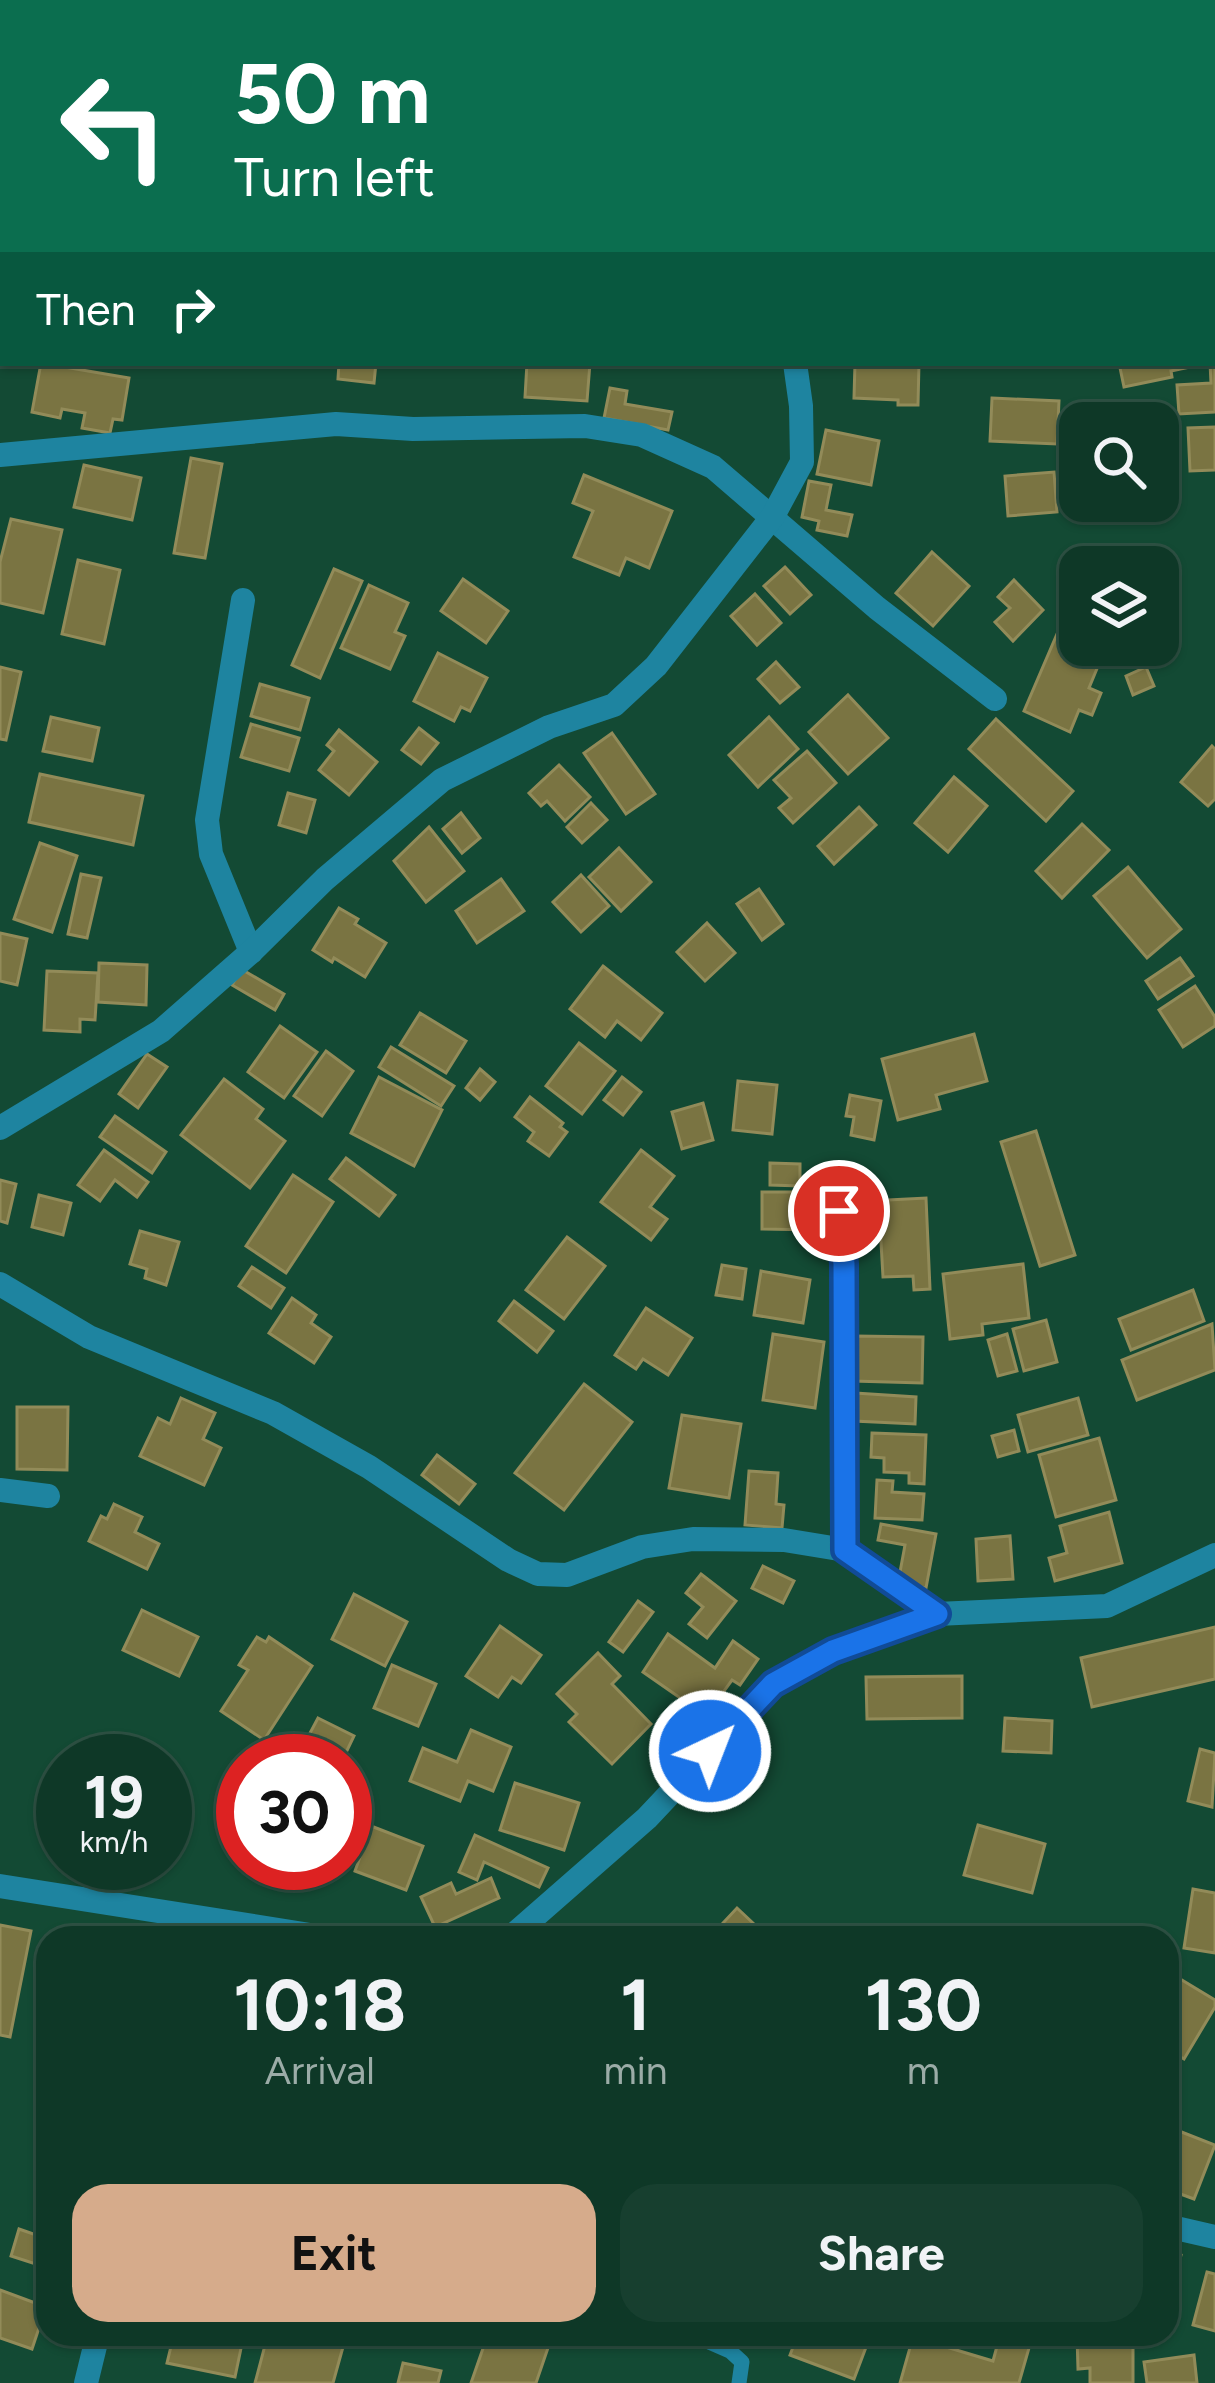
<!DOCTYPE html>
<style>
:root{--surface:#0e3827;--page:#173f2f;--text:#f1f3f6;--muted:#9baca7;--line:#2e5244;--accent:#d6ab8b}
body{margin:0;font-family:Figtree,sans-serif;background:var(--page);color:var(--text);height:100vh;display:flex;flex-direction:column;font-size:45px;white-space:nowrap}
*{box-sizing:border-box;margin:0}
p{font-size:39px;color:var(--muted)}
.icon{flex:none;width:66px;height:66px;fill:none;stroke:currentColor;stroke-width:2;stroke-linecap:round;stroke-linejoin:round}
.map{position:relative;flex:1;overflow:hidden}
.panel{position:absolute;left:36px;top:1926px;width:1143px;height:420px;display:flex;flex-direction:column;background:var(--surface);border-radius:36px;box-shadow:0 3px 9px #0004,0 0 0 3px var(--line)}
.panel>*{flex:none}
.top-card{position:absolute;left:0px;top:0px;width:1215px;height:366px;box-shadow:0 3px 9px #0004,0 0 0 3px var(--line);background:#0b6e4f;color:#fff;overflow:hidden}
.buttons{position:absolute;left:1059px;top:402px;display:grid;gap:24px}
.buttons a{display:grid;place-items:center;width:120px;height:120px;border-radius:24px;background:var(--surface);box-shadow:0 3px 9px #0004,0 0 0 3px var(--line);font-size:60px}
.speed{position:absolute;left:36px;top:1734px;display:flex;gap:24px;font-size:60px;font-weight:700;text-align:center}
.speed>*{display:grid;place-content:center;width:156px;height:156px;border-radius:50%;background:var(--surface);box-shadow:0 3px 9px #0004,0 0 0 3px var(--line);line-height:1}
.speed small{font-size:30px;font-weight:400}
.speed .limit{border:18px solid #d22;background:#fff;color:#111}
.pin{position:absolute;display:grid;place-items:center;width:102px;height:102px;color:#fff;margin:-51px;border:6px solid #fff;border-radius:50%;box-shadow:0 3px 12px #0007}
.me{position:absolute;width:132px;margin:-66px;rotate:43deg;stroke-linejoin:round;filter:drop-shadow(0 0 9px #0008)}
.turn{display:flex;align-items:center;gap:42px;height:252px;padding:0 36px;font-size:54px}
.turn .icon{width:156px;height:156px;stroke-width:2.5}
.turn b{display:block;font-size:84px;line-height:102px}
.then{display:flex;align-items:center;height:114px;padding:0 36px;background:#0003;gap:24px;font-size:45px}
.eta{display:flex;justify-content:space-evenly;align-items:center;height:204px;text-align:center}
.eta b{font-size:72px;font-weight:700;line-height:84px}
.action{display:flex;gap:24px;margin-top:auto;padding:24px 36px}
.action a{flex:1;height:138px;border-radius:36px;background:var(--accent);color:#111;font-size:48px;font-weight:700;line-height:138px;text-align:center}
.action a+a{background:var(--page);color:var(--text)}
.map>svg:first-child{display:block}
.building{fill:#7a7442;stroke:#928b59;stroke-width:3}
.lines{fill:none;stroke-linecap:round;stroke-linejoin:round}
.service{stroke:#1e84a0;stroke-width:15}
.minor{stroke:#1e84a0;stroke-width:24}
.route-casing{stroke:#114b97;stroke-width:30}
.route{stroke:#1a73e8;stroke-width:21}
</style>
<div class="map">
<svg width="1215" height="2383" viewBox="0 0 1215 2383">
<rect width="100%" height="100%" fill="#134a34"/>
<g class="building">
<polygon points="1215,353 1215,412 1179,414 1177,385 1211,383 1210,363"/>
<polygon points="41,363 129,378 122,420 113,419 110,433 82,428 85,413 62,409 60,418 32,412"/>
<polygon points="339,363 376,363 374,383 338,379"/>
<polygon points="527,363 590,363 587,401 525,397"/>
<polygon points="855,363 919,363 918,405 898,405 898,400 854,398"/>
<polygon points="1119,363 1199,363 1200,365 1171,371 1172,377 1124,387"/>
<polygon points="610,388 627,391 625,404 672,412 668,430 604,418"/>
<polygon points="992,398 1059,401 1057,444 990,441"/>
<polygon points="1215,427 1215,470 1190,471 1188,428"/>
<polygon points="826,430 879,441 871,485 817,474"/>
<polygon points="191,458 222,464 205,558 174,553"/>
<polygon points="84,465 141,478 132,520 74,507"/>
<polygon points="1054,472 1057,512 1008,516 1005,476"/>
<polygon points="584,475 672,511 649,568 626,558 619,575 574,557 593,511 573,503"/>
<polygon points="809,481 831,485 826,510 852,515 847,536 817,530 819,521 802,517"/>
<polygon points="11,519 62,530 43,613 0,603 0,562"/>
<polygon points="932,552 969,586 933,626 896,593"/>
<polygon points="78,560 120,570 104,644 62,634"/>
<polygon points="785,567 811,595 790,614 764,586"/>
<polygon points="334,569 362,581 320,678 292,665"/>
<polygon points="463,579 508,611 486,643 441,611"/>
<polygon points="1014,580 1043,610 1013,641 995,622 1010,608 998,597"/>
<polygon points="369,585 408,603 395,632 405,636 390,669 341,648"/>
<polygon points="755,594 781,623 757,645 731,616"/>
<polygon points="1057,634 1103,654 1089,688 1101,693 1092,715 1079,710 1070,732 1024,711"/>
<polygon points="438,653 487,678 470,711 461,707 454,721 414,701"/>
<polygon points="776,662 799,687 780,703 758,679"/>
<polygon points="0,667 21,672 6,740 0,739"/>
<polygon points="1146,667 1154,686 1133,695 1126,676"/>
<polygon points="260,684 309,698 300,730 251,716"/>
<polygon points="848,695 888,738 848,774 809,732"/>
<polygon points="51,717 99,728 92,761 43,751"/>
<polygon points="769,717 798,749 758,787 729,755"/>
<polygon points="996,719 1073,791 1046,821 969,749"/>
<polygon points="251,724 299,738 289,771 241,757"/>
<polygon points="419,728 438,743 421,764 402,750"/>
<polygon points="339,730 377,762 349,795 319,770 334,751 327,745"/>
<polygon points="612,733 655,794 626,814 584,753"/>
<polygon points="1212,746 1215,749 1215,799 1208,806 1181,782"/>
<polygon points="807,751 836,783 793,823 779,808 791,798 774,780"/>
<polygon points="559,765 590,797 565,821 547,801 541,806 529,793"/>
<polygon points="40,774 143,796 133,845 29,822"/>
<polygon points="954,777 987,806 948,852 915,823"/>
<polygon points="288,793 315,800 306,833 279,825"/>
<polygon points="591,803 607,820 582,843 567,827"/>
<polygon points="859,807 876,825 834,864 818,846"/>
<polygon points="461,813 480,838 462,853 443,829"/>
<polygon points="1082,824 1109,850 1062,898 1036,871"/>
<polygon points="429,827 464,871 426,902 394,861"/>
<polygon points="40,843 77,856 52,932 14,919"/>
<polygon points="619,848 651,882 621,911 589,877"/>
<polygon points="1128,867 1181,929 1147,958 1094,896"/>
<polygon points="81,874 101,878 87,938 68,934"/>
<polygon points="581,875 609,906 581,932 553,902"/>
<polygon points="501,879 524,911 477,943 456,911"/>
<polygon points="759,889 783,924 762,940 737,904"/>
<polygon points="339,908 358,919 355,924 386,943 365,977 334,958 332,962 313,950"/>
<polygon points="707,923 735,953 705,981 677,952"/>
<polygon points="0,933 27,939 17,985 0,981"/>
<polygon points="1180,958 1193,976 1158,999 1146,981"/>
<polygon points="99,963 147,965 146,1005 98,1002"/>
<polygon points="603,966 662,1013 641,1040 617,1021 605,1037 570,1009"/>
<polygon points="241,969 284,994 275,1010 232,985"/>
<polygon points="47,971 98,973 95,1020 80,1019 80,1032 44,1030"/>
<polygon points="1195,986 1215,1017 1215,1026 1183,1047 1159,1010"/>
<polygon points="420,1013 466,1041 446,1073 400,1045"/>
<polygon points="280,1026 317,1052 284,1098 248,1072"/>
<polygon points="974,1034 987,1081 936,1095 940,1109 898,1120 882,1059"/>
<polygon points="579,1043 615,1071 582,1114 546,1086"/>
<polygon points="391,1047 454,1086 441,1106 379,1067"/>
<polygon points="326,1051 353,1071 322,1116 294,1096"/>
<polygon points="147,1054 167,1067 138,1108 119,1094"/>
<polygon points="480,1069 495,1082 480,1100 466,1088"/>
<polygon points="379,1077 442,1110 414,1166 351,1133"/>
<polygon points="622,1077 641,1092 623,1115 604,1100"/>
<polygon points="224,1079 263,1109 256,1119 285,1141 250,1188 181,1135"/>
<polygon points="738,1081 777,1085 772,1134 733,1130"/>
<polygon points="850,1095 881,1101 874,1140 851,1135 854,1117 846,1116"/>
<polygon points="530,1097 563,1123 560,1127 567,1132 549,1156 528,1141 534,1132 515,1117"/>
<polygon points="703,1103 713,1140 682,1149 672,1112"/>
<polygon points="115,1116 166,1152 152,1173 100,1137"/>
<polygon points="1036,1131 1075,1255 1040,1266 1001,1142"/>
<polygon points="104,1150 148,1182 137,1197 115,1180 100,1201 78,1185"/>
<polygon points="641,1150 674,1176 650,1207 667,1219 651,1240 601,1202"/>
<polygon points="346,1158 395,1195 379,1216 330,1179"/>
<polygon points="770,1163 800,1164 800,1186 770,1185"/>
<polygon points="293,1175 333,1202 286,1273 246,1246"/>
<polygon points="0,1180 16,1184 7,1223 0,1221"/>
<polygon points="762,1192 817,1192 816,1230 762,1229"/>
<polygon points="39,1195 71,1203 63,1235 32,1227"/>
<polygon points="926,1198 930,1289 914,1290 913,1276 883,1277 880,1225 870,1225 869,1201"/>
<polygon points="140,1231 179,1242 166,1285 145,1278 147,1269 130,1264"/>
<polygon points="567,1237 605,1266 564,1319 526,1290"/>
<polygon points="1023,1264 1029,1318 982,1324 983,1335 950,1339 943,1274"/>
<polygon points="722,1265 746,1269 742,1299 716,1295"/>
<polygon points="252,1267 284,1288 271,1308 239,1286"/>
<polygon points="761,1271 810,1280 803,1323 754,1315"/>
<polygon points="1193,1290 1204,1321 1131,1350 1119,1319"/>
<polygon points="292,1298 316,1315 311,1323 331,1337 314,1363 269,1333"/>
<polygon points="514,1301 553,1331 537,1352 499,1321"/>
<polygon points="646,1308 692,1338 668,1375 643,1359 636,1369 615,1355"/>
<polygon points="1046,1320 1057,1362 1024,1371 1013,1329"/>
<polygon points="1212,1324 1215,1370 1137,1400 1122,1360"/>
<polygon points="773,1334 824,1342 815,1408 763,1400"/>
<polygon points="1007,1334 1017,1371 998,1376 988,1340"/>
<polygon points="854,1336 923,1337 922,1383 853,1381"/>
<polygon points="584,1384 632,1422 564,1510 515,1473"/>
<polygon points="855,1393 916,1397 915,1424 854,1421"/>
<polygon points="181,1398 215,1413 203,1439 221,1448 204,1485 140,1456 158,1418 170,1424"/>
<polygon points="1078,1398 1088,1435 1028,1452 1018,1415"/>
<polygon points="17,1407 68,1407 67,1470 17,1469"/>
<polygon points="682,1415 741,1424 729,1498 669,1488"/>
<polygon points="1014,1430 1019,1451 998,1457 992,1436"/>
<polygon points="872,1433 926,1435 924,1484 909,1483 909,1473 884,1472 884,1458 871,1457"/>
<polygon points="1099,1438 1116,1500 1056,1517 1039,1455"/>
<polygon points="437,1455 475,1484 459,1504 422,1475"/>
<polygon points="749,1471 778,1473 776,1504 784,1505 782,1528 745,1525"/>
<polygon points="877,1480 893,1481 892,1492 924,1494 922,1520 875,1518"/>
<polygon points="114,1504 142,1517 135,1532 159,1544 147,1569 89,1541 101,1516 107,1519"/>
<polygon points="1109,1512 1122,1563 1055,1581 1049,1558 1067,1553 1060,1526"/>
<polygon points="881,1524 936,1534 926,1588 898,1583 905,1545 878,1540"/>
<polygon points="1010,1536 1013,1579 978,1581 976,1539"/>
<polygon points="763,1566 794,1581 783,1603 752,1588"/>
<polygon points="701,1574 736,1601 707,1638 689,1624 703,1607 686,1593"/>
<polygon points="354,1594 407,1622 385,1666 332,1639"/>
<polygon points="638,1601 653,1612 623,1652 609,1642"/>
<polygon points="142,1610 198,1637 179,1676 123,1650"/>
<polygon points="500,1626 541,1655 521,1683 512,1677 498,1697 466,1676"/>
<polygon points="1215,1627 1215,1679 1092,1707 1081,1658"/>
<polygon points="668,1634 715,1668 733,1641 758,1659 740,1685 732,1680 706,1716 643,1672"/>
<polygon points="257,1637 266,1642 269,1637 312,1666 264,1740 221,1711 248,1670 239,1665"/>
<polygon points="598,1653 620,1676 612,1684 651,1724 612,1764 569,1722 577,1714 557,1694"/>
<polygon points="392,1665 436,1684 418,1726 374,1708"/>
<polygon points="962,1676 962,1718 867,1719 866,1677"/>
<polygon points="318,1718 354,1736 342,1761 323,1761 301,1750"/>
<polygon points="1005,1718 1052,1721 1051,1753 1003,1751"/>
<polygon points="471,1730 511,1747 493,1791 468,1781 460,1801 410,1781 423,1748 457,1762"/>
<polygon points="1200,1749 1215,1753 1212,1807 1188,1801"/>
<polygon points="515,1783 579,1803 564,1850 500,1830"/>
<polygon points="978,1825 1045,1844 1032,1893 964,1875"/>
<polygon points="371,1826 423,1846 406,1890 355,1871"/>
<polygon points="475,1835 548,1868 539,1887 484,1862 477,1880 459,1872"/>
<polygon points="491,1878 499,1898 435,1927 421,1897 451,1883 456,1894"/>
<polygon points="1193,1889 1215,1893 1215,1953 1184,1948"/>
<polygon points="737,1908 754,1924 741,1938 709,1938"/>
<polygon points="0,1925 31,1931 10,2037 0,2035"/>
<polygon points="1167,1971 1215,2000 1215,2007 1184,2059 1167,2049"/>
<polygon points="1179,2131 1215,2145 1194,2199 1167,2189 1177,2161 1168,2158"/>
<polygon points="19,2229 48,2239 48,2268 11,2256"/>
<polygon points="1167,2251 1181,2255 1168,2308 1167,2308"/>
<polygon points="1207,2272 1215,2274 1215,2331 1193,2325"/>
<polygon points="0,2290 46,2307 32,2349 0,2338"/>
<polygon points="174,2334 244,2334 235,2377 167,2363"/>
<polygon points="268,2334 295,2334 343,2347 333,2383 255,2383"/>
<polygon points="488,2334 517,2334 549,2345 536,2383 471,2383"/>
<polygon points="798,2334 871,2334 854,2379 790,2355"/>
<polygon points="1133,2335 1133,2383 1090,2383 1090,2368 1078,2369 1077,2336"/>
<polygon points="913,2337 993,2361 999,2339 1029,2348 1019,2383 900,2383"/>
<polygon points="1194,2355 1197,2383 1147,2383 1144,2362"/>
<polygon points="403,2363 441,2371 438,2383 398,2383"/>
</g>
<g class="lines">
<polyline class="service" points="691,2334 730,2351 742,2362 739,2383"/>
<g class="minor">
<polyline points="263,0 272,3"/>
<polyline points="442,0 443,3"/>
<polyline points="0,455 336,424 413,429 585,426 642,435 713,467 877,608 995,699"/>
<polyline points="243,600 207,820 211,854 251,952"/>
<polyline points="0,1128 161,1031 251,952 325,879 442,780 549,727 614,705 656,666 773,516 802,462 801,406 795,363"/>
<polyline points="839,1212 844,1264 845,1550"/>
<polyline points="0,1284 89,1337 273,1413 369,1467 508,1560 538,1574 567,1575 642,1547 693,1539 784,1540 845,1550 937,1614"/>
<polyline points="0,1490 48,1496"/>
<polyline points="0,1886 329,1938"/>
<polyline points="510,1938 647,1818 773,1684 833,1651 937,1614 1107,1606 1215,1555"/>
<polyline points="1167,2226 1215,2237"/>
<polyline points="86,2383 98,2334"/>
</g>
</g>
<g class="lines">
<defs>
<polyline id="route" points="710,1751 773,1684 833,1651 937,1614 845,1550 844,1264 839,1211"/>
</defs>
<use href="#route" class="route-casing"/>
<use href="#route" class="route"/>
</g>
</svg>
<div class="buttons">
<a><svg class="icon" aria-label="search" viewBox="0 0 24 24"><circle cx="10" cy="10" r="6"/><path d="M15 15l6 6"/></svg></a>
<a><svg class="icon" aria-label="layers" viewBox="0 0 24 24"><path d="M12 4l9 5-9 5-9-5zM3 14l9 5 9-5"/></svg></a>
</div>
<div class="speed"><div>19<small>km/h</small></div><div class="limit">30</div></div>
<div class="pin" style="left:839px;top:1211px;background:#d93025"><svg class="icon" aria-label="arrive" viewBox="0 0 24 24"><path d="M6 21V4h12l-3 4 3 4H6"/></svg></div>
<svg class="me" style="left:710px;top:1751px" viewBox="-20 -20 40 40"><circle r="17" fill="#1a73e8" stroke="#fff" stroke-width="3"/><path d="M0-11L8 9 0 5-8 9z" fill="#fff"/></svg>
<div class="top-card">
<div class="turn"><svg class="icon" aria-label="left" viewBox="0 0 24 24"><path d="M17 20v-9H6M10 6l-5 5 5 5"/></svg><div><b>50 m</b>Turn left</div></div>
<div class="then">Then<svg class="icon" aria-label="right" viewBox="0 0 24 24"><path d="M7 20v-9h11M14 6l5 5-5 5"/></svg></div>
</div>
<section class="panel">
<div class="eta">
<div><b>10:18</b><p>Arrival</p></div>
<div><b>1</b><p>min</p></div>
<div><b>130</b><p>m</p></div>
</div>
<div class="action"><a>Exit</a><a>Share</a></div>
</section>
</div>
